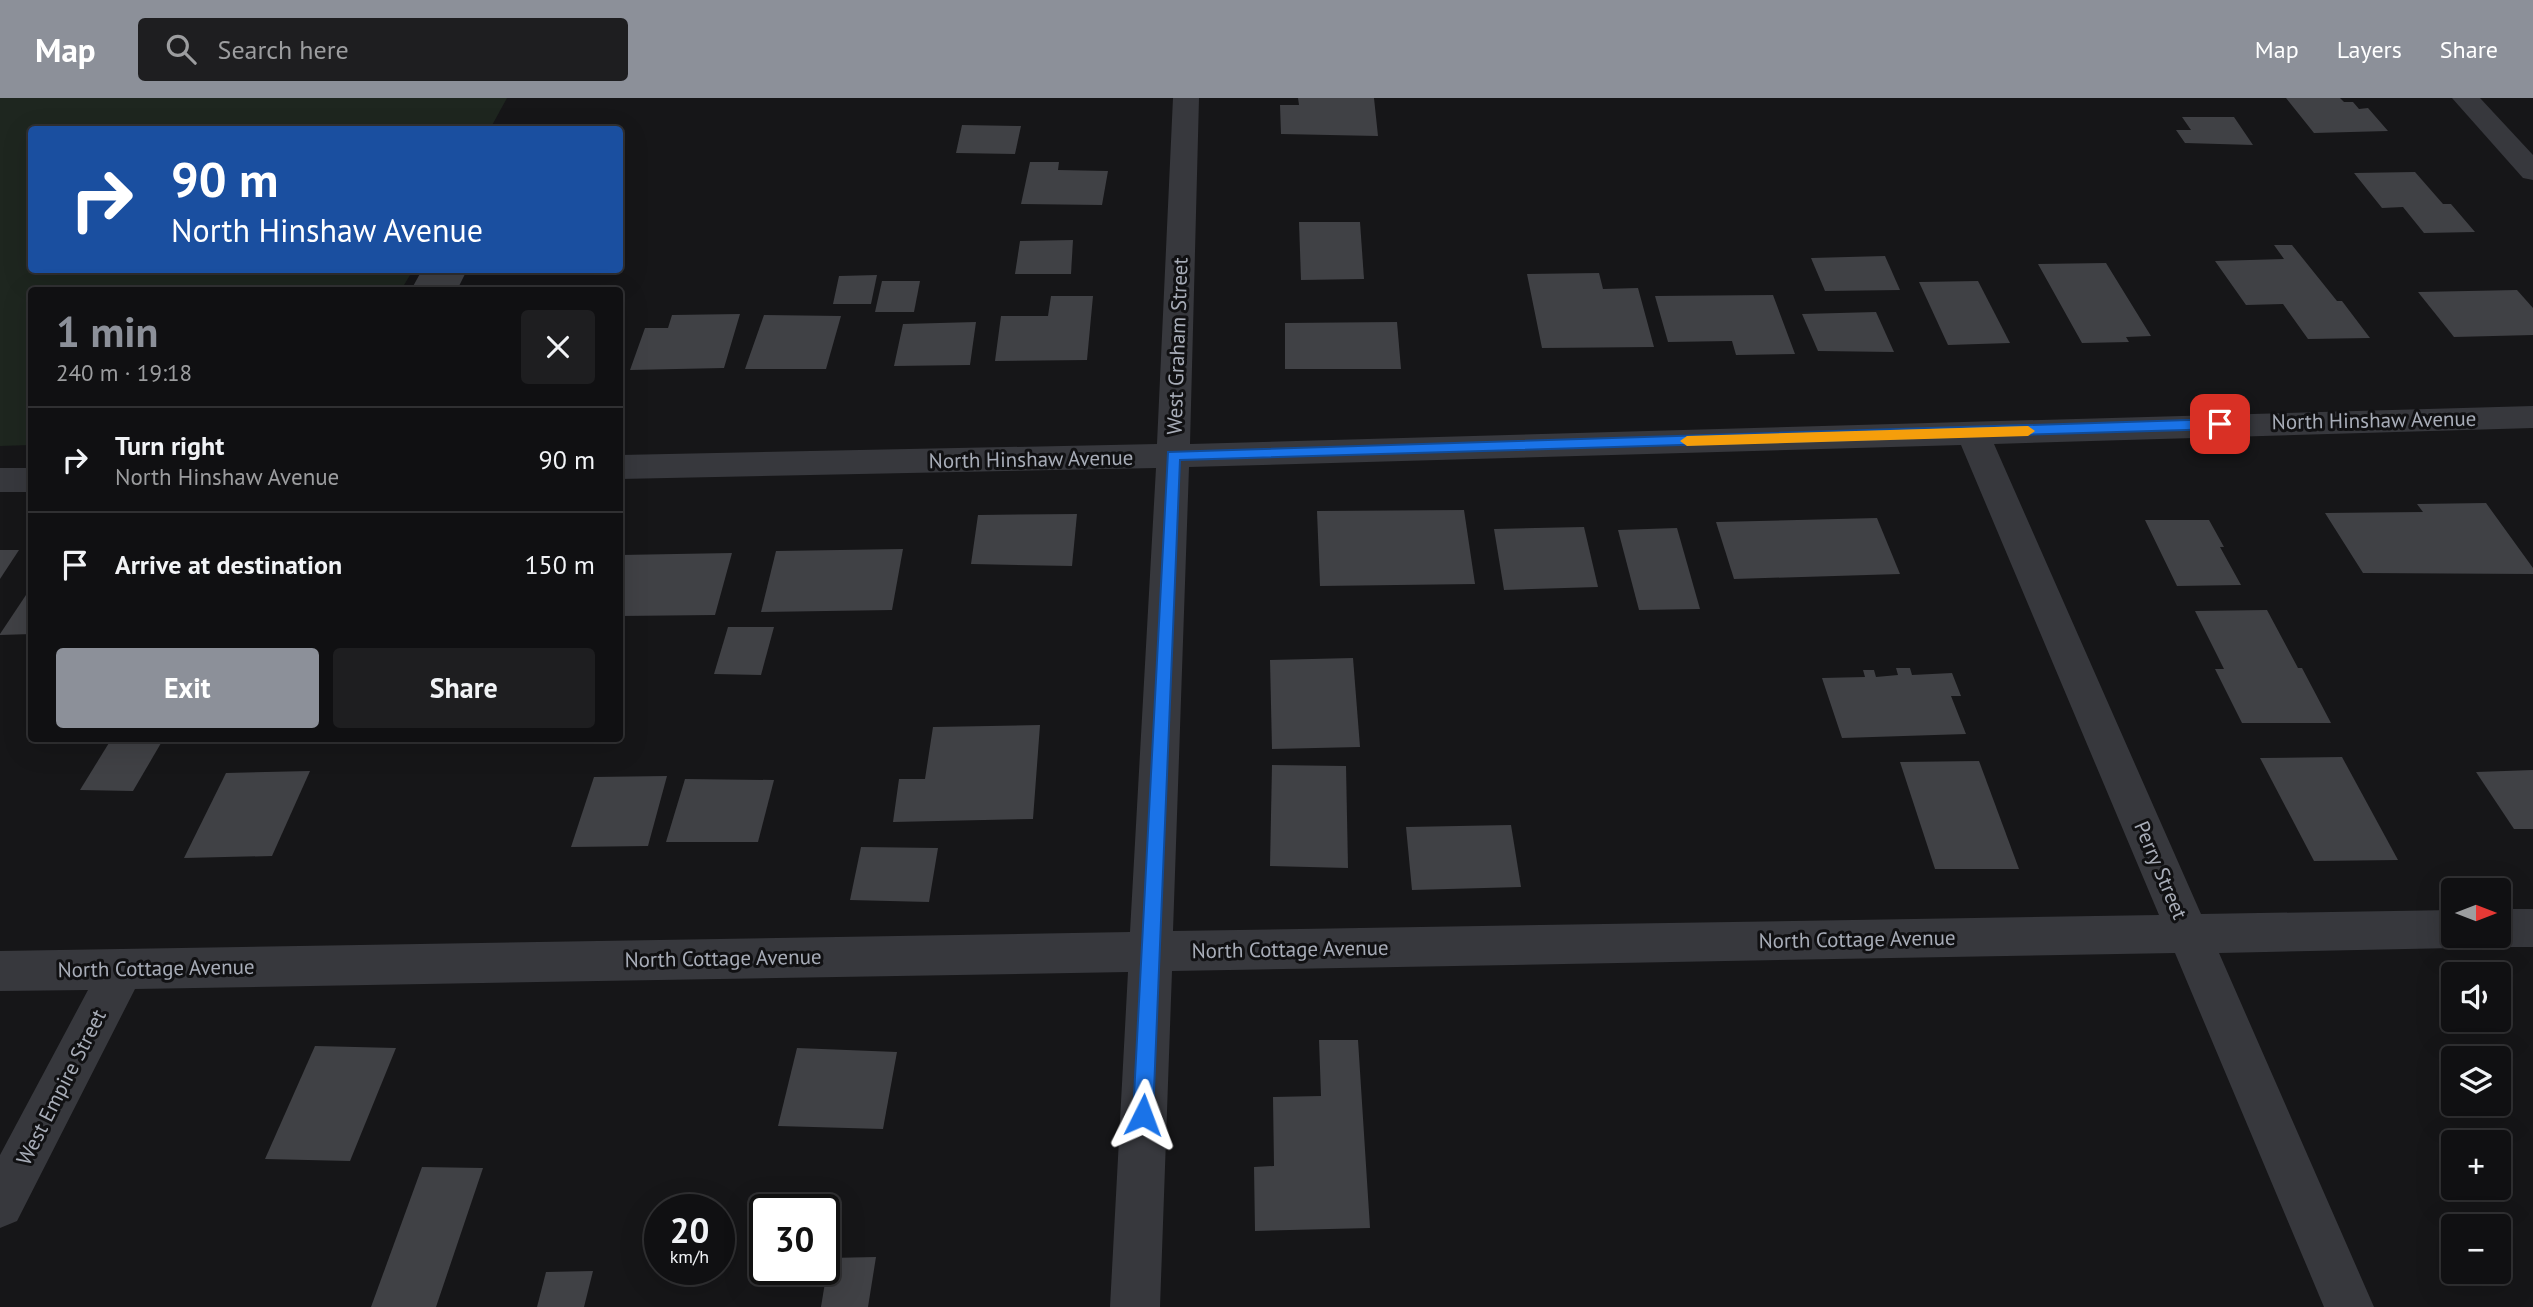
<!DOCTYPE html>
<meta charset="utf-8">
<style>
:root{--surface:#101012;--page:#1e1e20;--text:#f1f3f6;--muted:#9c9d9f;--line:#303032;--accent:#8c9099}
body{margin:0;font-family:"PT Sans",sans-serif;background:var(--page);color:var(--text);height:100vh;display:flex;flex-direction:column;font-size:26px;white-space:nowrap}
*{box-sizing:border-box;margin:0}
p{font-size:23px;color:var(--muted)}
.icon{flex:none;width:38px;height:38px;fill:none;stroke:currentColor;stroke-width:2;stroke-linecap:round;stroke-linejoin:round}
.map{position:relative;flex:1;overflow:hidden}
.details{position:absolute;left:28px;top:189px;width:595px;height:455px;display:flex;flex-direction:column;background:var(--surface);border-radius:7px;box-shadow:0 7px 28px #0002,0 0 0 2px var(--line)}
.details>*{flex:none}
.guide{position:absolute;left:28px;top:28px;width:595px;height:147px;border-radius:7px;box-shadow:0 7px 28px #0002,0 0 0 2px var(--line);background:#1a4fa0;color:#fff;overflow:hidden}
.needle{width:46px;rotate:90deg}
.controls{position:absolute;left:2441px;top:780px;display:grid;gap:14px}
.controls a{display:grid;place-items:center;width:70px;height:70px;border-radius:7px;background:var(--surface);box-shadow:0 7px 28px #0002,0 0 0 2px var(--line);font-size:35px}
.speed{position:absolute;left:644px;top:1096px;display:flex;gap:14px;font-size:35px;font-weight:700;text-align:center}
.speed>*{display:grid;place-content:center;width:91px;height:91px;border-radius:50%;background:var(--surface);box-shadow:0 7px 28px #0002,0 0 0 2px var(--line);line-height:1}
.speed small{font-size:18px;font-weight:400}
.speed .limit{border:4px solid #111;border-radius:10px;background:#fff;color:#111}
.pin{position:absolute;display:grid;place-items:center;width:60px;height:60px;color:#fff;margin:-30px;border-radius:14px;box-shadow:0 4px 10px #0006}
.me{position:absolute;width:77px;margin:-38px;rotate:3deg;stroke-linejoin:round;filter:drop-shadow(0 0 5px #0008)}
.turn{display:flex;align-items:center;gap:24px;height:147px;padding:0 28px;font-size:32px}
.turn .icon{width:91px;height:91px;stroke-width:2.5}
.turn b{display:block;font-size:49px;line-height:60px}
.round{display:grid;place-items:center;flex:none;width:74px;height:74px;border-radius:7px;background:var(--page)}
.summary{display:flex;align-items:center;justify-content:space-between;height:119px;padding:0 28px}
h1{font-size:42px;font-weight:700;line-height:52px;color:var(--accent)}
.primary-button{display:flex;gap:14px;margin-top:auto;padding:14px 28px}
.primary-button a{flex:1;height:80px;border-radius:7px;background:var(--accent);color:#fff;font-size:28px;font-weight:700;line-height:80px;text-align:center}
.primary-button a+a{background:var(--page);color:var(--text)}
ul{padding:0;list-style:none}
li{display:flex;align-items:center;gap:21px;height:105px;padding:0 28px;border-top:2px solid var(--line)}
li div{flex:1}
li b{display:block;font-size:26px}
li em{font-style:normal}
header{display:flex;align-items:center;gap:42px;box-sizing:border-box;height:98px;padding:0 35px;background:var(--accent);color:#fff}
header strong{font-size:33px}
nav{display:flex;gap:38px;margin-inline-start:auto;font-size:24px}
.search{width:490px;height:63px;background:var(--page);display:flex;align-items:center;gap:18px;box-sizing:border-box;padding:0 24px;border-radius:7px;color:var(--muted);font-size:26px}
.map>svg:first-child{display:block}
.green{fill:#1e261f}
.building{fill:#404145}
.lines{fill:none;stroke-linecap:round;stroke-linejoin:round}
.minor{fill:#37383d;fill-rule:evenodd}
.route{fill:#1a73e8;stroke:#114b97;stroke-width:2}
.slow{fill:#f59e0b}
.labels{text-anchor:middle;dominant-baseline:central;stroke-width:6;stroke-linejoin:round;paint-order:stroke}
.street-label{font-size:21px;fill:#a8adb8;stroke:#111113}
</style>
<header>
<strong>Map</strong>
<div class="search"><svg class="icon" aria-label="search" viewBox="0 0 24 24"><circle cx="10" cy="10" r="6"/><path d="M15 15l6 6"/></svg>Search here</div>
<nav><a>Map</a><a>Layers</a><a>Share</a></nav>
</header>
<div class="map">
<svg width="2533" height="1209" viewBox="0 0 2533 1209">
<rect width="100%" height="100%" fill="#161618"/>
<polygon class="green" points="0,0 507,0 490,31 32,32 32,172 413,172 401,192 32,192 31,347 0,348"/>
<g class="building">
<polygon points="1298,0 1374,0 1378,38 1281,36 1280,7 1299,7"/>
<polygon points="2286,0 2340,0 2344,4 2353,4 2359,11 2368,10 2388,33 2314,35"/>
<polygon points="2182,19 2234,19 2253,47 2185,45 2176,32 2191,32"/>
<polygon points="962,27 1021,28 1015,56 956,55"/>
<polygon points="1030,64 1059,64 1058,72 1108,73 1102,107 1021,106"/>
<polygon points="2415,74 2443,106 2451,106 2475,134 2424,135 2403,109 2382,110 2354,75"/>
<polygon points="1299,124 1360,124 1364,181 1301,182"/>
<polygon points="1073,142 1071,176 1015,176 1020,143"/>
<polygon points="2274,147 2292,147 2337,203 2342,203 2370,240 2308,241 2283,206 2246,207 2215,163 2284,161"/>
<polygon points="1885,158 1900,192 1825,193 1811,160"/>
<polygon points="2106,165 2151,238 2126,239 2129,244 2082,245 2038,166"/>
<polygon points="422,172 467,172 457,192 411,192"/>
<polygon points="1599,175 1603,191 1638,190 1654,249 1542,250 1527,176"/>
<polygon points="877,177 871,206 833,206 839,178"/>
<polygon points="882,183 920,183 914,214 875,214"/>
<polygon points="1978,183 2010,245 1948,247 1919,184"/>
<polygon points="2517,192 2533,210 2533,237 2454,239 2418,194"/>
<polygon points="1773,197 1795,256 1736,257 1732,243 1668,244 1655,198"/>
<polygon points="1051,198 1093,198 1087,262 995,263 1001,218 1048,218"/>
<polygon points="1876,214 1894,254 1818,253 1802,216"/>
<polygon points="740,216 724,270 630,272 645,230 668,230 672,217"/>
<polygon points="764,217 841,218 826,271 745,271"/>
<polygon points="976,224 970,267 894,268 903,226"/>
<polygon points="1397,224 1401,271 1285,271 1285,225"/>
<polygon points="2486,405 2533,470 2533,476 2363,475 2325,415 2423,414 2417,406"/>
<polygon points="1464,412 1475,486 1320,488 1317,413"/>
<polygon points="1077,416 1072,468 971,466 978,417"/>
<polygon points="1877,420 1900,476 1734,481 1716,424"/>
<polygon points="2145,422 2209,422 2224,449 2220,449 2241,487 2177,488"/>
<polygon points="1584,429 1598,489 1504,492 1494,431"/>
<polygon points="1677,430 1700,511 1639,512 1618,432"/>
<polygon points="903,451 892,512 761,514 776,453"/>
<polygon points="0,452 19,452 0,481"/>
<polygon points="732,455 715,517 620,518 620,457"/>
<polygon points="32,488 32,536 0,537 0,536"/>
<polygon points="2267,512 2298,570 2302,570 2331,625 2242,625 2215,571 2224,571 2195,513"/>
<polygon points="728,529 774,529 761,577 714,576"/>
<polygon points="1353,560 1360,649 1272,651 1270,562"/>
<polygon points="1896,570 1910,570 1912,577 1952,575 1961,598 1951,598 1966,636 1842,640 1822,580 1865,579 1863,572 1874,572 1876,579 1898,577"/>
<polygon points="1040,627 1033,721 893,724 899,681 925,681 933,629"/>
<polygon points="112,640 164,640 133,693 80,692"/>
<polygon points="2342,659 2398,762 2314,763 2260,660"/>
<polygon points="1979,663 2019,771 1935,771 1900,664"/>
<polygon points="1272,667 1346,668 1348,770 1270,768"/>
<polygon points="2533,672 2533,731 2514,731 2476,674"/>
<polygon points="310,673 272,758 184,760 226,675"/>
<polygon points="667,678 648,748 571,749 594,679"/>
<polygon points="685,681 774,682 758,744 666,744"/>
<polygon points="1511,727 1521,789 1412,792 1406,729"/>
<polygon points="861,749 938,750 929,804 850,802"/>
<polygon points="1319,942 1358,942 1370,1130 1255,1133 1254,1069 1274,1068 1273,999 1321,998"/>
<polygon points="315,948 396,950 350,1063 265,1061"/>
<polygon points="797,950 897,954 883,1031 778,1028"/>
<polygon points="422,1069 483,1070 436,1209 371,1209"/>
<polygon points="876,1159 868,1209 821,1209 829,1160"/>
<polygon points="593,1173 584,1209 537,1209 546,1174"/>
</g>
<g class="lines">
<g class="minor">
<path d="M1173 0H1199L1190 346 2533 308V330L1994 346 2201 816 2454 812V838H2472L2469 845 2454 850 2219 855 2374 1209H2324L2175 855 1172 873 1160 1209H1110L1128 874 135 891 17 1123 0 1130V1057L88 892 0 893V853L1130 834 1156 370 620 381V357L1157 346ZM1961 347 2159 817 1173 833 1189 369Z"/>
<polygon points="2452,0 2480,0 2533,57 2533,82 2523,80"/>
<rect x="0" y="370" width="32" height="24"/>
<polygon points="2499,811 2533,811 2533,849 2499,849 2484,844 2481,838 2499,838"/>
</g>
</g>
<polygon class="route" points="2220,321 2227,326 2220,331 1180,362 1153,1017 1150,1024 1143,1027 1136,1024 1133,1017 1168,354"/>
<polygon class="slow" points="2028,328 2035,333 2028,338 1687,348 1680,343 1687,338"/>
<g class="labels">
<g class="street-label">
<text transform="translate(1177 248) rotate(-88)">West Graham Street</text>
<text transform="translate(2374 322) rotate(-1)">North Hinshaw Avenue</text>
<text transform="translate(1031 361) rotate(-1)">North Hinshaw Avenue</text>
<text transform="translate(2161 772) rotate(67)">Perry Street</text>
<text transform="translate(1857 841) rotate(-1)">North Cottage Avenue</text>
<text transform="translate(1290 851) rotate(-1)">North Cottage Avenue</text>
<text transform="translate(723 860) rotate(-1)">North Cottage Avenue</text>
<text transform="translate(156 870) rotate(-1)">North Cottage Avenue</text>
<text transform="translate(61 989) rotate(-63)">West Empire Street</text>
</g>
</g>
</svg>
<div class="controls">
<a><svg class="needle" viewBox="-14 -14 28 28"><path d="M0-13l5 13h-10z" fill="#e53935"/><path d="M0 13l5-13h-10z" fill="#9c9d9f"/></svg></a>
<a><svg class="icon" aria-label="sound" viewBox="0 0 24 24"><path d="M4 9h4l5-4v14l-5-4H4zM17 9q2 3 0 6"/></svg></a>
<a><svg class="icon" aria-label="layers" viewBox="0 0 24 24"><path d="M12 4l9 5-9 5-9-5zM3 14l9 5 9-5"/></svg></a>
<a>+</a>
<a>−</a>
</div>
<div class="speed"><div>20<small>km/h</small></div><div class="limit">30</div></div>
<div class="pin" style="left:2220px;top:326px;background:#d93025"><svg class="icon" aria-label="arrive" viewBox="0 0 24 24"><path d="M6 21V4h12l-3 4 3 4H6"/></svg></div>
<svg class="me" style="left:1143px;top:1017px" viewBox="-20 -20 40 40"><path d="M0-17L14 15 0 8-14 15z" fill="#1a73e8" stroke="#fff" stroke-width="4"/></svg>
<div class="guide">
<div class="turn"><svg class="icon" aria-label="right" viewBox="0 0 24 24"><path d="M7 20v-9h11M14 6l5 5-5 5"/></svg><div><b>90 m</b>North Hinshaw Avenue</div></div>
</div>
<section class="details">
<div class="summary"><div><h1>1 min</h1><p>240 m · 19:18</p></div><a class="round"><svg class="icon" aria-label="close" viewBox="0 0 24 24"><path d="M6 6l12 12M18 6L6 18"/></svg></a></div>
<ul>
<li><svg class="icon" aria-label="right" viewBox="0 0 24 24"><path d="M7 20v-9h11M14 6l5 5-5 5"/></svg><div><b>Turn right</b><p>North Hinshaw Avenue</p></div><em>90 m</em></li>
<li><svg class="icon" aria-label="arrive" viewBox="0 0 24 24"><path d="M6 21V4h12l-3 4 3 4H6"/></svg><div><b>Arrive at destination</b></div><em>150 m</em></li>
</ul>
<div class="primary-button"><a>Exit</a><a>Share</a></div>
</section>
</div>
